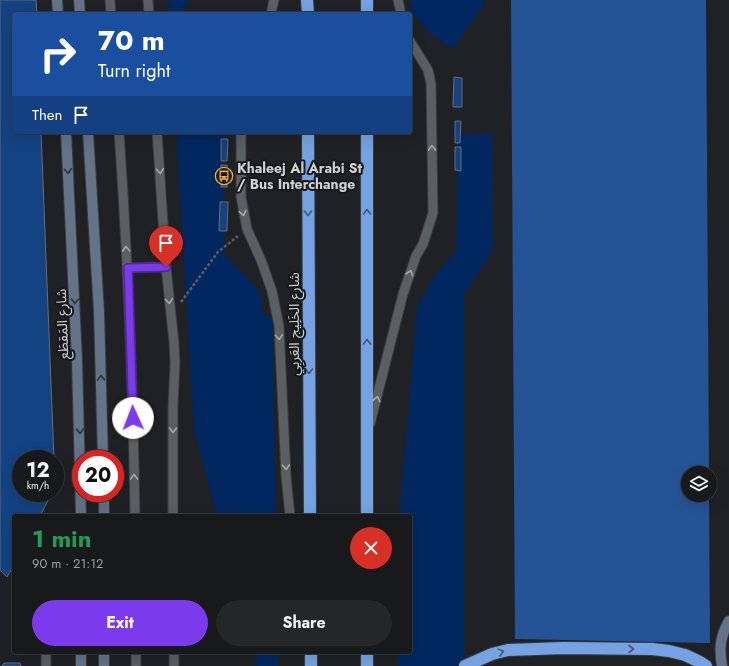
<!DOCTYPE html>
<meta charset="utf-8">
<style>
:root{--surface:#17191b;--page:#242628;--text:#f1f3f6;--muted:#9ea0a3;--line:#36383a;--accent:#7c3aed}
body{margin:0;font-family:Jost,"Noto Sans Arabic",sans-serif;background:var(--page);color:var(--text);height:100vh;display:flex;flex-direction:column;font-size:15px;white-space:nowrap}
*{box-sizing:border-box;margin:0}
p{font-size:13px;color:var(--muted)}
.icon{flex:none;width:22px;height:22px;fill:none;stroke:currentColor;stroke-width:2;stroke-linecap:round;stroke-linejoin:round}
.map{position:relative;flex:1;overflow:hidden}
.side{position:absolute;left:12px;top:514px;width:400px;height:140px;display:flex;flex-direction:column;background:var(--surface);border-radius:4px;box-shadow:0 4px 16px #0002,0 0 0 1px var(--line)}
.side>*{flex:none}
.hud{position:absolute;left:12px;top:12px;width:400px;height:122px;border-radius:4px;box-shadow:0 4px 16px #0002,0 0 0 1px var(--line);background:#1a4fa0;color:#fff;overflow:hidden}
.fabs{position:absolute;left:681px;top:466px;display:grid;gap:8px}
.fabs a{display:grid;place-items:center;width:36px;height:36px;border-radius:50%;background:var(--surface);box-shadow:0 4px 16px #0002,0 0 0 1px var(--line);font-size:20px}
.speed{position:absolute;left:12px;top:450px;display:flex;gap:8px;font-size:20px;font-weight:700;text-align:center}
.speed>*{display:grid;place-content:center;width:52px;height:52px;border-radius:50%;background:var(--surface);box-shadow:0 4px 16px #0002,0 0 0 1px var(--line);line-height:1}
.speed small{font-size:10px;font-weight:400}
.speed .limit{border:6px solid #d22;background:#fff;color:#111}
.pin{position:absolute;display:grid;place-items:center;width:34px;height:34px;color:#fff;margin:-41px -17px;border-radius:50% 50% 50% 0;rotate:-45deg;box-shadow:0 0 4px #0007}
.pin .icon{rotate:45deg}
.me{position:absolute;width:44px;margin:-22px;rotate:358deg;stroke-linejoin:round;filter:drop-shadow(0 0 3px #0008)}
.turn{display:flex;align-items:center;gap:14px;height:84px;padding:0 20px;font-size:18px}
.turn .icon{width:52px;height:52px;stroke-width:2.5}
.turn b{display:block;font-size:28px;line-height:34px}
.then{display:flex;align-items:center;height:38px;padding:0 20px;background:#0003;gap:8px;font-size:15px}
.round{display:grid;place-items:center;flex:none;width:42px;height:42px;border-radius:21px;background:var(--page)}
.headline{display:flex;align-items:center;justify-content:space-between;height:68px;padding:0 20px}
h1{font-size:24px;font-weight:700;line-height:30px;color:#1e9e55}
.button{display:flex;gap:8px;margin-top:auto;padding:8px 20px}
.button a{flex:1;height:46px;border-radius:24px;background:var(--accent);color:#fff;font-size:16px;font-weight:700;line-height:46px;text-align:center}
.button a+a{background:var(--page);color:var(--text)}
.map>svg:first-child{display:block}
.green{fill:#002760}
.forest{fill:#255496}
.building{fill:#134383;stroke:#6b6d71}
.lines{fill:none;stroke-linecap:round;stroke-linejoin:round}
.lane-casing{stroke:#393b3d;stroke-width:11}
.secondary-casing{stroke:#393b3d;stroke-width:12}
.highway-casing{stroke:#393b3d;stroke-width:14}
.path{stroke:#5e5f62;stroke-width:2.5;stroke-dasharray:3 2;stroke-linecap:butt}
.lane{stroke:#5c5f62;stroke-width:9}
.secondary{stroke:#647389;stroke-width:10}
.highway{stroke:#75a2e3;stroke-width:12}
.oneway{stroke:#a7a9ab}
.oneway2{stroke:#2d333c}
.oneway3{stroke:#415675}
.route-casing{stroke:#51269a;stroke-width:10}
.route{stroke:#7c3aed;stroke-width:7}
.labels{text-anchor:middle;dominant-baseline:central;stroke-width:4;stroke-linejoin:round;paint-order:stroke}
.poi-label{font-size:14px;font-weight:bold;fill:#d0d1d3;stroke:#16181b;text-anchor:start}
.street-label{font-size:14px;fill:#d0d1d3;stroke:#16181b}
</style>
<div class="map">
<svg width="729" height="666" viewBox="0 0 729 666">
<rect width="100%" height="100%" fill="#1f2124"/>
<g class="green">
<polygon points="168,0 189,0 180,14 169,14"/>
<polygon points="410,0 482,0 485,4 452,49 427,31 412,13"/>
<polygon points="176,132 223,132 224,254 257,288 261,296 263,316 272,316 276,516 217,516 194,431"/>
<polygon points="492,133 493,250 464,295 464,659 455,666 398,666 398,652 410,652 410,516 399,516 417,307 434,276 456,251 458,135"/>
<polygon points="253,652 278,652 278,666 257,666"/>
</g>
<polygon class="forest" points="511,0 706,0 709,473 688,473 688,495 709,495 710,643 515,639"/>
<g class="building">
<polygon points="0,0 36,0 37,14 14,14 14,132 41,132 54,459 21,459 21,493 52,493 40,516 14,516 14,565 7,577 0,570"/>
<polygon points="454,77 462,78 462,107 453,107"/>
<polygon points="455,121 461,121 460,143 455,143"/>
<polygon points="221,139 228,139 227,161 221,161"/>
<polygon points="455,147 461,147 461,171 455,170"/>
<rect x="221" y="165" width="6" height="22"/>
<polygon points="220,202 228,202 227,231 219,231"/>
<polygon points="4,663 20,663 21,666 2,666"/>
</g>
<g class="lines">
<defs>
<g id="lane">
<polyline points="110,0 111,14"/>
<polyline points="148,0 149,14"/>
<polyline points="398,0 401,14"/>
<polyline points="271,14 274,0"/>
<path d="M119 132C128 260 133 388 135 516"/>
<polyline points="157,132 166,267 174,343 175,363 173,406 173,516"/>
<polyline points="241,132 241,197 247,229 261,260 272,291 279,326 286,476 290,516"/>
<polyline points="128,268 166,267"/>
<polyline points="370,424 403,294 416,256 423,244 433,213 431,84 428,70 410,41"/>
<polyline points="46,652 46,666"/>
<polyline points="174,652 174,666"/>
<polyline points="136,666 136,652"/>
</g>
<g id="secondary">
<polyline points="57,0 58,14"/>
<polyline points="79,0 80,14"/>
<polyline points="66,132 77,360 81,516"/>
<polyline points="88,132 99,312 103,459"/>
<polyline points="104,493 104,516"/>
<polyline points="81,652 81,666"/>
<polyline points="104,652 104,666"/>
<path d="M722 666C719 649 720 636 729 621"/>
</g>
<g id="highway">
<polyline points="307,0 308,14"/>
<polyline points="367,14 367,0"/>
<polyline points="308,132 310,516"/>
<polyline points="367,132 367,516"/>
<polyline points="311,652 311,666"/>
<polyline points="367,652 367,666"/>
<polyline points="465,666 492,654 508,650 564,648 652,649 669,651 685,655 700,662 706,666"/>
</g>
</defs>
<use href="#lane" class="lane-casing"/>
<use href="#secondary" class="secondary-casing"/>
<use href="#highway" class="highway-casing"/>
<polyline class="path" points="181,302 218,252 238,236"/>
<use href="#lane" class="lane"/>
<use href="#secondary" class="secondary"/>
<use href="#highway" class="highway"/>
</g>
<defs><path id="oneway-chevron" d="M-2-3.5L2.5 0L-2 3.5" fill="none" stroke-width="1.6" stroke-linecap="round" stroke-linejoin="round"/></defs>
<g class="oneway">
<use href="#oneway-chevron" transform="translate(432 148) rotate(-91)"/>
<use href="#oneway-chevron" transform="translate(160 171) rotate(86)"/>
<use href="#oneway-chevron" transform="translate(243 213) rotate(79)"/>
<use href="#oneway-chevron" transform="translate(126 249) rotate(-93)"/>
<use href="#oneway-chevron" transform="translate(410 273) rotate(-71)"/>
<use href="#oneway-chevron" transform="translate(169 301) rotate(84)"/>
<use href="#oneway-chevron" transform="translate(279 337) rotate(87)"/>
<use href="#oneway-chevron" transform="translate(377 399) rotate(-76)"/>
<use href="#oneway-chevron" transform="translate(173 430) rotate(90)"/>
<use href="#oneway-chevron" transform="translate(286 467) rotate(87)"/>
<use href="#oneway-chevron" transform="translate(134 477) rotate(-91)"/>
</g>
<g class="oneway2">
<use href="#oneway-chevron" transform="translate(68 171) rotate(87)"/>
<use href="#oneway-chevron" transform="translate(75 301) rotate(88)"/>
<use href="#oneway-chevron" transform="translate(101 378) rotate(-92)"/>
<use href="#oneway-chevron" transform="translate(80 431) rotate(88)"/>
</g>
<g class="oneway3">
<use href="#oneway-chevron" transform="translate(367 212) rotate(-90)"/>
<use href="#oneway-chevron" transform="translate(308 213) rotate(90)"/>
<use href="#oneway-chevron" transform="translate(367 342) rotate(-90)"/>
<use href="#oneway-chevron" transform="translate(309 371) rotate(90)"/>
<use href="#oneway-chevron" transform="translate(631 649)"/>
<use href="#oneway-chevron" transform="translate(501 652) rotate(-15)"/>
</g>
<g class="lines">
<defs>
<polyline id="route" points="133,418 128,268 166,267"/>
</defs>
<use href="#route" class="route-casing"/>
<use href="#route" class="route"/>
</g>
<defs>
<symbol id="bus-ring" viewBox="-11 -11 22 22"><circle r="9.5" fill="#16181b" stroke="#eaaa38" stroke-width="1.5"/><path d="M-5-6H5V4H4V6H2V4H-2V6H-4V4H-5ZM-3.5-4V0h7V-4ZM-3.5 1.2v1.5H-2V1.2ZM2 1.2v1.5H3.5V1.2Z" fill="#eaaa38"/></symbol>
</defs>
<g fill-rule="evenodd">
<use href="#bus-ring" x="214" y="166" width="20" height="20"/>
</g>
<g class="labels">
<g class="poi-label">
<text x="237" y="168">Khaleej Al Arabi St<tspan x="237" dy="16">/ Bus Interchange</tspan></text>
</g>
<g class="street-label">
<text transform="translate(62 324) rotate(-92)">شارع المَقطَع</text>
<text transform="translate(294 324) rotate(-90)">شارع الخَلِيج العَربِي</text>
</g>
</g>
</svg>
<div class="fabs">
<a><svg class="icon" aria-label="layers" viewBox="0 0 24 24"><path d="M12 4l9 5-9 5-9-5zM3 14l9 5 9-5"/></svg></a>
</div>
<div class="speed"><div>12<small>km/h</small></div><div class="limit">20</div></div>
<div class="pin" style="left:166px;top:267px;background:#d93025"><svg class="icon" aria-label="arrive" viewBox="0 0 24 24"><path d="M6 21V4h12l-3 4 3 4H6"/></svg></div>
<svg class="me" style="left:133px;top:418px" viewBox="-20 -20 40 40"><circle r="19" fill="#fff"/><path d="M0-13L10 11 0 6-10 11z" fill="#7c3aed"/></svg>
<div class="hud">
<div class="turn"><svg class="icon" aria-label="right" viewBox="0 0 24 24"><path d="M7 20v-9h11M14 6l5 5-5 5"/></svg><div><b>70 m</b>Turn right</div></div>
<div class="then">Then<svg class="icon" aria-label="arrive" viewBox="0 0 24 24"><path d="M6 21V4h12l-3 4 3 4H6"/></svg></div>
</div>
<section class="side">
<div class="headline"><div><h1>1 min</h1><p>90 m · 21:12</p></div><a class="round" style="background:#d93025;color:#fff"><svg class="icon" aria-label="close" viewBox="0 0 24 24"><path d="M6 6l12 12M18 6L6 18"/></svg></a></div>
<div class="button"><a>Exit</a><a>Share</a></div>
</section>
</div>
